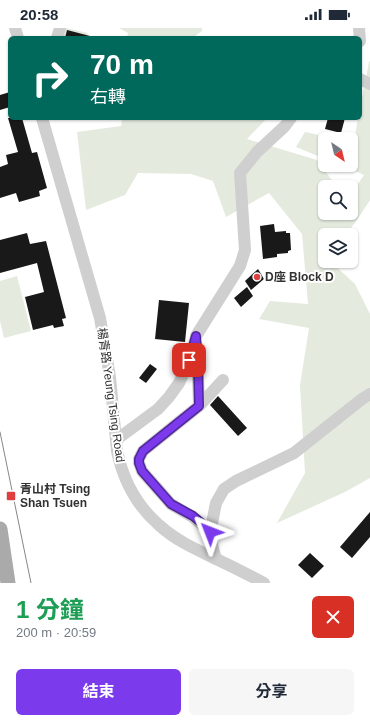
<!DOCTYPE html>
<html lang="zh-TW">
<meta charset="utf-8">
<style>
:root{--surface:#fff;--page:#f6f6f7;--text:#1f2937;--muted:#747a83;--accent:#7c3aed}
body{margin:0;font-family:Arial,"Noto Sans TC",sans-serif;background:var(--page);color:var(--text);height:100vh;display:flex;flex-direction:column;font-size:15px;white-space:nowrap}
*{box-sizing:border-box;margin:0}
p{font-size:13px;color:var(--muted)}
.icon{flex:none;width:22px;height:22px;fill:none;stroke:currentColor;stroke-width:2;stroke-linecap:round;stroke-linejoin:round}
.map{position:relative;height:555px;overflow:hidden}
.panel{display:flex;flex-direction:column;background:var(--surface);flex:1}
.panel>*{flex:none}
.banner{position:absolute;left:8px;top:8px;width:354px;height:84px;border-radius:6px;box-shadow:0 1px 3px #0004;background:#00695c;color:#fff;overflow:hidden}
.needle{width:26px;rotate:145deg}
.fabs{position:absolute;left:318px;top:104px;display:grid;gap:8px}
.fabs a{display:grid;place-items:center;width:40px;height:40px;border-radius:6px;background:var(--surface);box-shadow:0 1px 3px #0004;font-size:20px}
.pin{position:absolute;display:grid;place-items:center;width:34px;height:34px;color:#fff;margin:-17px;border-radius:8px;box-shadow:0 2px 6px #0006}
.me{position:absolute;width:44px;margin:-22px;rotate:315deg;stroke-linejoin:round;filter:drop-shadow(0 0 3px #0008)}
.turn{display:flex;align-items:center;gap:14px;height:84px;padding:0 16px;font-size:18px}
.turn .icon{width:52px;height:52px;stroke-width:2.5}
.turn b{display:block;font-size:28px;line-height:34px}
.round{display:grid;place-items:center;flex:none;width:42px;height:42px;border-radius:6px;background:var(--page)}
.headline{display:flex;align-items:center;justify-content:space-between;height:68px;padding:0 16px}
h1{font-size:24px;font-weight:700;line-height:30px;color:#1e9e55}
.primary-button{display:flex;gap:8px;margin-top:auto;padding:8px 16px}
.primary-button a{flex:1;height:46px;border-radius:6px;background:var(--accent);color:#fff;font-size:16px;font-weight:700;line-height:46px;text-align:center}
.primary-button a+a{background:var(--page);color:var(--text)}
.status{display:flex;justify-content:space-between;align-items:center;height:28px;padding:0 20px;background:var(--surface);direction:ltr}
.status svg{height:11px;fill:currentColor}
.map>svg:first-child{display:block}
.green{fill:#e4ebde}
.building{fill:#191919}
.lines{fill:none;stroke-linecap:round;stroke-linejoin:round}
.minor{stroke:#cfcfcf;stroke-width:12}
.major{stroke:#aaa;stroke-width:15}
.tram{stroke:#878787;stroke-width:1}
.route-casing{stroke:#51269a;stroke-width:10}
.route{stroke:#7c3aed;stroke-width:7}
.poi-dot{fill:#dd4040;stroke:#fff;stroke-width:1.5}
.labels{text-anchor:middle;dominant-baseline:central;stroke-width:4;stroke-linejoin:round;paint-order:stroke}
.poi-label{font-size:12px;font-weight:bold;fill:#323232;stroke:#fff;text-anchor:start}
.street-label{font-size:12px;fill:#323232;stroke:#fff}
</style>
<div class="status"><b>20:58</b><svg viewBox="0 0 49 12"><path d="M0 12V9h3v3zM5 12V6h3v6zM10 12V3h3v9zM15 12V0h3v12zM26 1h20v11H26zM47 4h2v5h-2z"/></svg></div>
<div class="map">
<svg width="370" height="555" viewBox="0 0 370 555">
<rect width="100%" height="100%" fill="#fff"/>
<g class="green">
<polygon points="65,0 88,5 86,10 63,10"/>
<polygon points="119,0 202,0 202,3 192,10 127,10 128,5"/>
<polygon points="370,33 370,172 359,189 346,207 325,207 325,233 330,233 355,256 370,286 370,450 345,464 277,495 305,445 300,357 309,300 259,291 270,273 308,276 302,206 269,165 226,189 213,153 191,146 138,145 125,167 86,182 77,104 121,98 122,90 267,90 247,111 317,132 337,159 325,159 325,185 351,185 351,166 364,147 341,137 351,137 351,114 354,114 358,90 360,90 360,80 369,34"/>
<polygon points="305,104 338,111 325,111 325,131 296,119"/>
<polygon points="17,248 31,303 4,310 0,293 0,253"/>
</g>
<g class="building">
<polygon points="67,2 90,8 89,10 65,10"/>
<polygon points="10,64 10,79 0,82 0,67"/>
<polygon points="8,90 22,90 32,125 37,124 47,160 39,163 40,168 19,174 16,165 0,170 0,139 8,136 6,127 18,124"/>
<polygon points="328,90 345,90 341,105 325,101"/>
<polygon points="274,196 275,204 286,203 286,205 290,205 291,222 288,223 288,225 277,226 277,229 263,231 260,198"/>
<polygon points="27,205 30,216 46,213 66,290 62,291 64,298 54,300 53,297 33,302 25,269 44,264 37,235 0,245 0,212"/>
<polygon points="258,241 264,251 251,262 245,253"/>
<polygon points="247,259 253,268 241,279 234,270"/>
<polygon points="159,272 189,275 185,314 155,311"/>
<polygon points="150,336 157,341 146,355 139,350"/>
<polygon points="218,368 247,400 238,408 210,377"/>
<polygon points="370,484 370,509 352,530 340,519"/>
<polygon points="310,525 324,538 312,550 298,537"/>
</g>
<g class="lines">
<g class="minor">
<polyline points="15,0 18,10"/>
<polyline points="359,0 360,13"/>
<polyline points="57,10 60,0"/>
<polyline points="360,51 370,56"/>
<path d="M42 90 100 290 110 349 117 423C123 451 137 478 159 497 174 511 193 520 212 529 229 537 247 546 264 555"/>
<polyline points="197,318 199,378"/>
<polyline points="116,412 158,381 169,369 179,355 186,340 192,325 196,308 240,238 245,222 240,145 257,124 285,98 291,90"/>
<polyline points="210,504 193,489 171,476 142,443 139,435 139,431 143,423 199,378 223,352"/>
<polyline points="216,531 210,510 211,500 216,475 224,461 236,453 294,425 362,371 370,366"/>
</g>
<polyline class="major" points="0,501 8,555"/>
<polyline class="tram" points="0,404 31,555"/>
</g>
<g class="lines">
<defs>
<polyline id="route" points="189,332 196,308 198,338 199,378 143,423 139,431 139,435 142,443 171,476 193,488 205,498 210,504"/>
</defs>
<use href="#route" class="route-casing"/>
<use href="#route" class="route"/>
</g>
<g class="poi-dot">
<circle cx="257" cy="249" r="4"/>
<rect x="6" y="463" width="10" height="10" rx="2"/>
</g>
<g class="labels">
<g class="poi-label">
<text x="265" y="249">D座 Block D</text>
<text x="20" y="461">青山村 Tsing<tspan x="20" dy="14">Shan Tsuen</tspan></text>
</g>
<g class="street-label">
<text transform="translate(111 367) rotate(82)">楊青路 Yeung Tsing Road</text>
</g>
</g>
</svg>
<div class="fabs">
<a><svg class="needle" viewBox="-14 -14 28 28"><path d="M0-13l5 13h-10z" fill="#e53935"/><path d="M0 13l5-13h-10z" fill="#747a83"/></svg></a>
<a><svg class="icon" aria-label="search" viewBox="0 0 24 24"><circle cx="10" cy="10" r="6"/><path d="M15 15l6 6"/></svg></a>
<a><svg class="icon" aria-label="layers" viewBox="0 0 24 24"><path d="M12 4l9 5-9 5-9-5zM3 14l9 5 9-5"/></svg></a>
</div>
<div class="pin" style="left:189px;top:332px;background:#d93025"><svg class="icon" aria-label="arrive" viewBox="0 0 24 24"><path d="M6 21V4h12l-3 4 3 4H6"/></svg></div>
<svg class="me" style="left:210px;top:504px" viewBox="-20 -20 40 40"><path d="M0-17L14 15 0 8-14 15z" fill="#7c3aed" stroke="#fff" stroke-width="4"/></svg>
<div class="banner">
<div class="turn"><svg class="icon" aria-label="right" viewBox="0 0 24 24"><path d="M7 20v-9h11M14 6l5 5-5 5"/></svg><div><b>70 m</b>右轉</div></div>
</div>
</div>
<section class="panel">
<div class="headline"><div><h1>1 分鐘</h1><p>200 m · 20:59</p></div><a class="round" style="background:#d93025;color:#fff"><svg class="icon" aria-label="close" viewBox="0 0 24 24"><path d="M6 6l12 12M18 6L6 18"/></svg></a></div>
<div class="primary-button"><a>結束</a><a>分享</a></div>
</section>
